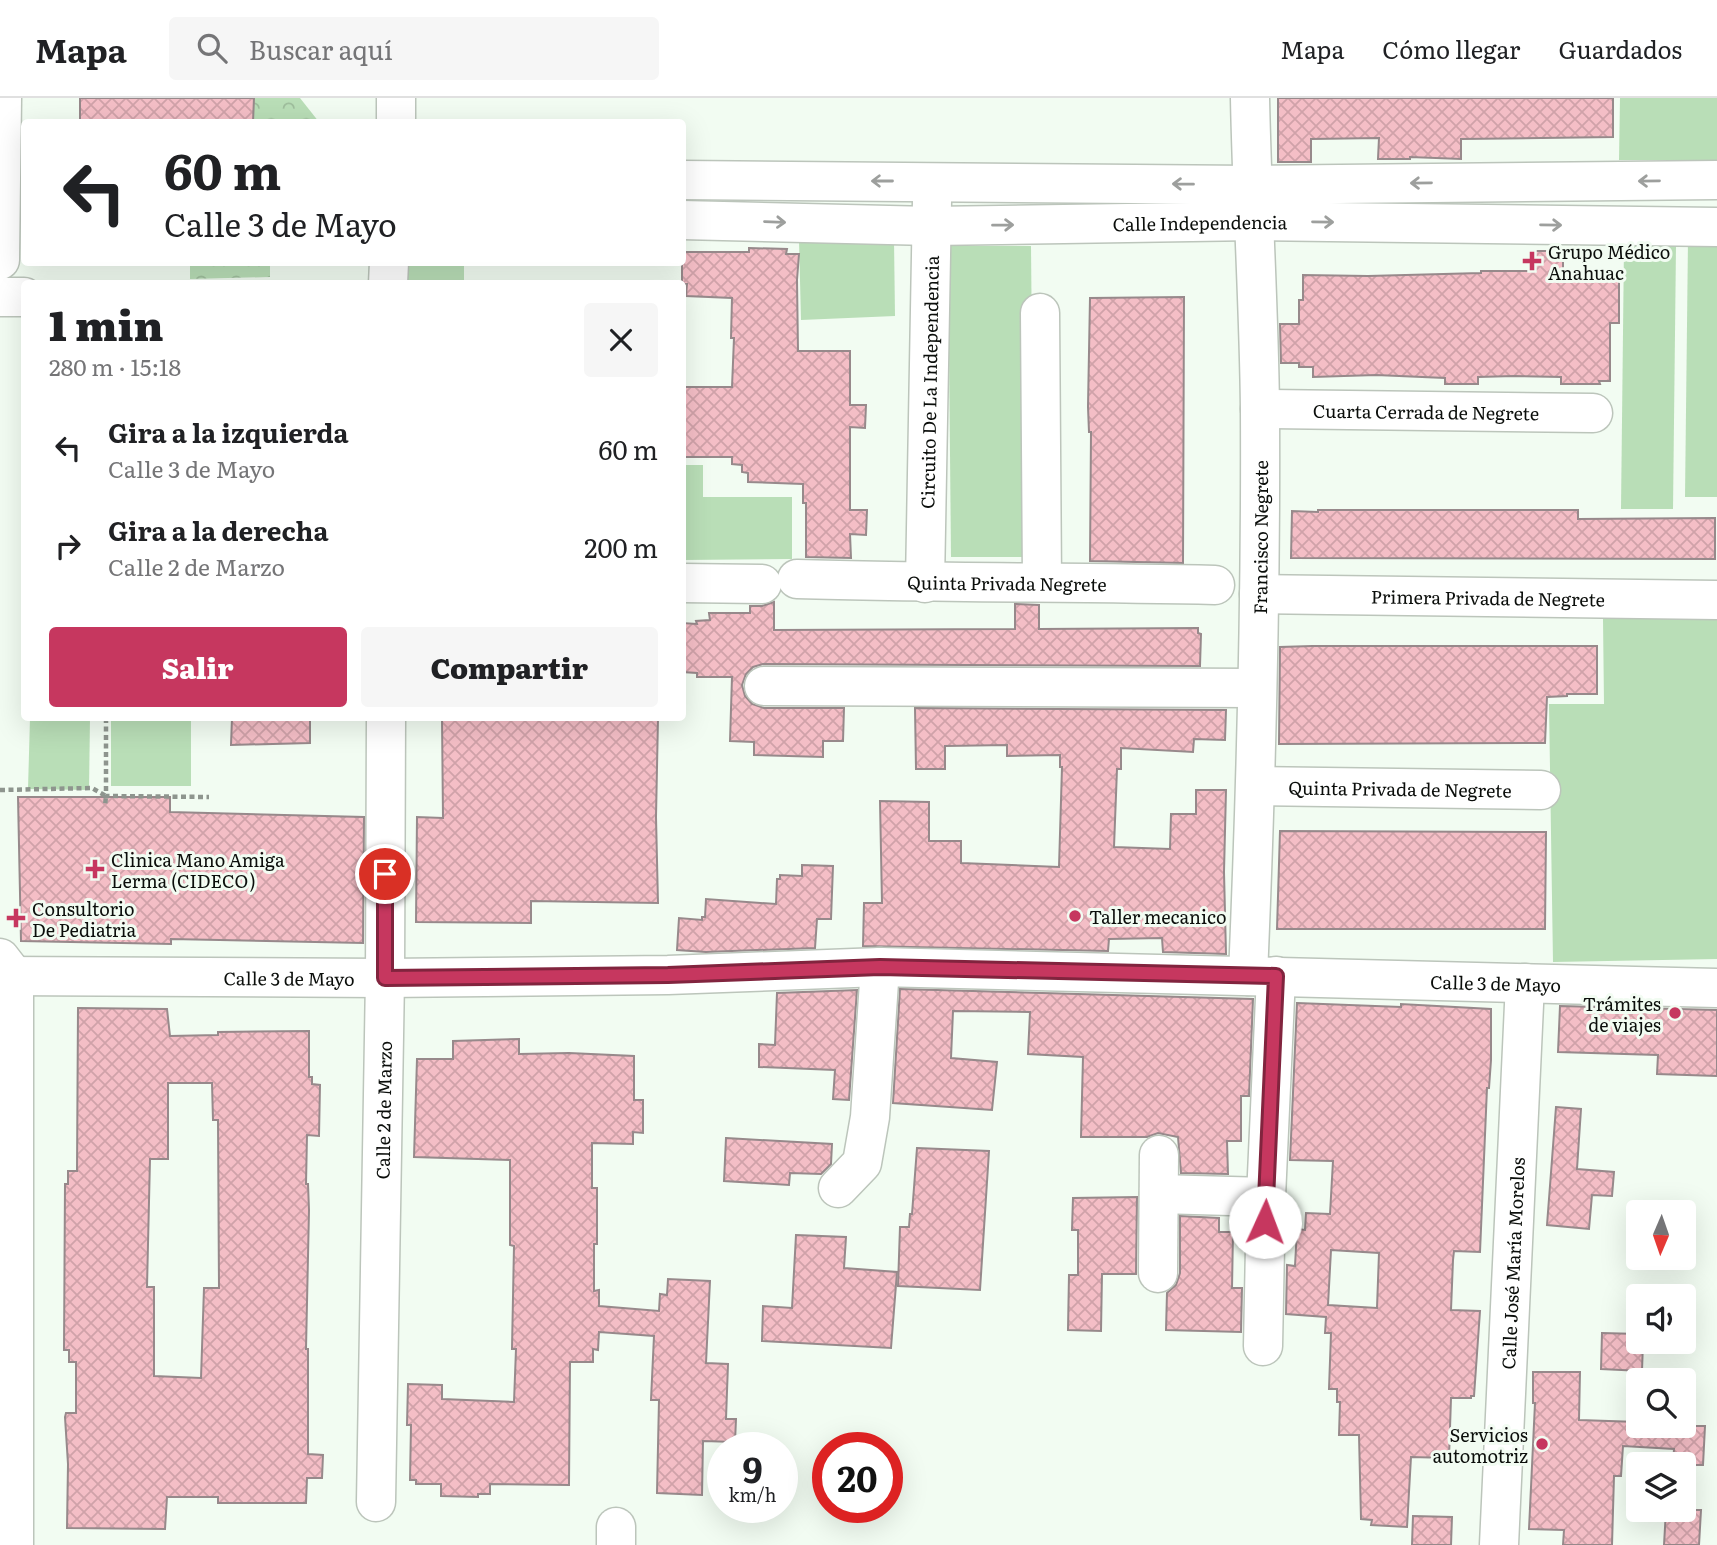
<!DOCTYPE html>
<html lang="es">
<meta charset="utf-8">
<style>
:root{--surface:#fff;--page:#f6f6f6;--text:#202124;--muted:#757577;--line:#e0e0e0;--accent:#c6375f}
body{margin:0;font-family:Literata,serif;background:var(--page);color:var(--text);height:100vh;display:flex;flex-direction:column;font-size:26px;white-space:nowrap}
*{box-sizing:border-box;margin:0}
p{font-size:23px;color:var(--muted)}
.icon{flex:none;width:38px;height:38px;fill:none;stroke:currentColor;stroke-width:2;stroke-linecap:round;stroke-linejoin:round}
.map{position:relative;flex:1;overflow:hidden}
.details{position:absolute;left:21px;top:182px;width:665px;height:441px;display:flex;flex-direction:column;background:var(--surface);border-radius:7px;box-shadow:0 7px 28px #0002}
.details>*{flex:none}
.top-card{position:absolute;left:21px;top:21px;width:665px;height:147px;border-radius:7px;box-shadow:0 7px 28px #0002;background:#fff;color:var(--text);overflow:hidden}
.needle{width:46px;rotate:182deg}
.controls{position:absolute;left:1626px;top:1102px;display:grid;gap:14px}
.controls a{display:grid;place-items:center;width:70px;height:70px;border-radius:7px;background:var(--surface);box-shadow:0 7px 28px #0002;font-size:35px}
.speed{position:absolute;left:707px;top:1334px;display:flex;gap:14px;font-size:35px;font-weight:700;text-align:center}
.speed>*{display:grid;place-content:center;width:91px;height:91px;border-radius:50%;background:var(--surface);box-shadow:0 7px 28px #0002;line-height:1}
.speed small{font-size:18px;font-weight:400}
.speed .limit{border:10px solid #d22;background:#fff;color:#111}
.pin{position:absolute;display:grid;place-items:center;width:60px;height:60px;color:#fff;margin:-30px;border:4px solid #fff;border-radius:50%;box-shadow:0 2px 7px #0007}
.me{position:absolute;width:77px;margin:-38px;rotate:2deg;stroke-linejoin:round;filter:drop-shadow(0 0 5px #0008)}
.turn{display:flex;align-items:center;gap:24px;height:147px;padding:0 28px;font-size:32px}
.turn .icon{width:91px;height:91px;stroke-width:2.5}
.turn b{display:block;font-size:49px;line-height:60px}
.round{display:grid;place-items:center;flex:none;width:74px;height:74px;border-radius:7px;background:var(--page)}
.headline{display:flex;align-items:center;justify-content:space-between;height:119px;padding:0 28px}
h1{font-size:42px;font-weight:800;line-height:52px}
.button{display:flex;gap:14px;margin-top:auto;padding:14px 28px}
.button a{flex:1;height:80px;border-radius:7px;background:var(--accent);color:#fff;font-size:28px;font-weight:800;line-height:80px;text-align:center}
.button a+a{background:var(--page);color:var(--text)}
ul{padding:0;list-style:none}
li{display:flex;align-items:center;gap:21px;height:98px;padding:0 28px}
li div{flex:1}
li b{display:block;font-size:26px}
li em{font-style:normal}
header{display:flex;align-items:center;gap:42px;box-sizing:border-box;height:98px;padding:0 35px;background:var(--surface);border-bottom:2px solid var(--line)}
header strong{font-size:33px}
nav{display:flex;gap:38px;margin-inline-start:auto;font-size:24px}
.search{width:490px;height:63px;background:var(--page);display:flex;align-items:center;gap:18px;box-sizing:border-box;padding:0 24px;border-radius:7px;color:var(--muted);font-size:26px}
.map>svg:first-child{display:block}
.park{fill:url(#park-crowns)}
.garden{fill:#b9deb7}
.building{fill:url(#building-cross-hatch);stroke:#97898b;stroke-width:2;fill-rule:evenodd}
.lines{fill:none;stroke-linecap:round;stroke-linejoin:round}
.minor-casing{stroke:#bcc5bb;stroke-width:41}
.path{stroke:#8e958e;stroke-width:4.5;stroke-dasharray:5 3.5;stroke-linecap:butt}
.minor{stroke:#fff;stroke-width:38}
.oneway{stroke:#9d9f9d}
.route-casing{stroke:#81243e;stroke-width:18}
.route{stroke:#c6375f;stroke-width:12}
.poi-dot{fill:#c6375f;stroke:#f2fcf2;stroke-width:2.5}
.labels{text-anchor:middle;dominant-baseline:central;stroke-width:6;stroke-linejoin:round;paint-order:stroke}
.street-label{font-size:18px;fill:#0b0e0b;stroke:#f2fcf2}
.poi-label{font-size:18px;fill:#0b0e0b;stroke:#f2fcf2;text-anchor:start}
</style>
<header>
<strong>Mapa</strong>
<div class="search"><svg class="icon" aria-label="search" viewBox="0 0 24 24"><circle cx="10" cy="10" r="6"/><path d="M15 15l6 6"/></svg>Buscar aquí</div>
<nav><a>Mapa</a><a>Cómo llegar</a><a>Guardados</a></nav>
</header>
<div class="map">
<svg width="1717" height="1447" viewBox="0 0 1717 1447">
<defs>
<pattern id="park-crowns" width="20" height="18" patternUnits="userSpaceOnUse" patternTransform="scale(1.75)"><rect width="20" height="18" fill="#b9deb7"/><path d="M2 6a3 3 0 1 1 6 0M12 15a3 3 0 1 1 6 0" fill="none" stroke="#9ebd9c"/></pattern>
<pattern id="building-cross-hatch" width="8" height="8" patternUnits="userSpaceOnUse" patternTransform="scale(1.75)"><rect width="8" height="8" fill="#f4bec6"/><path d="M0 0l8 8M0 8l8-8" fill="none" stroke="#d0a2a9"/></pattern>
</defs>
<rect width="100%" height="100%" fill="#f2fcf2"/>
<g class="park">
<polygon points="254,0 300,0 319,24 253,24"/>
<polygon points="194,165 270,165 270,179 190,181 190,168"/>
</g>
<g class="garden">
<polygon points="1620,0 1717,0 1717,62 1619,62"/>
<polygon points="1688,141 1717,141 1717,399 1685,399"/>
<polygon points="799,142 894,142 895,218 801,222"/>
<polygon points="1624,147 1676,148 1673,411 1621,411"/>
<polygon points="948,148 1031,148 1034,459 951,459"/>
<polygon points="403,165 464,165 464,185 402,186"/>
<polygon points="682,367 703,367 703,399 792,399 792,461 683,462"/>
<polygon points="1717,519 1717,861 1553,864 1549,606 1604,606 1603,521"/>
<polygon points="30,620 90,620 89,692 28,691"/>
<rect x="111" y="620" width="80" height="68"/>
</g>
<g class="building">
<polygon points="80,0 254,0 253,24 80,24"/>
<polygon points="1278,0 1613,0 1613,39 1461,41 1461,61 1410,59 1410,61 1378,61 1379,40 1311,41 1311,64 1278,64"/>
<polygon points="749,150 787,151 786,156 799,156 797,182 798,253 850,253 850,307 866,307 865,330 850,329 850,412 867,412 866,437 850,436 851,460 806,459 806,405 803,405 803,386 748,384 748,375 742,374 742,367 732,366 732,359 682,359 682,289 732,289 734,240 731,240 732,200 686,198 687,186 682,186 682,154 749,154"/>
<polygon points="1531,153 1563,153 1563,176 1619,177 1619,225 1610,225 1610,283 1599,283 1600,286 1561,286 1561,279 1514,278 1478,279 1478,286 1445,286 1445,280 1376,277 1313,279 1313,269 1299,269 1299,265 1281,265 1280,226 1299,226 1299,202 1303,202 1303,177 1368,178 1481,175 1481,173 1531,173"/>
<polygon points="1184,199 1183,465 1090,463 1091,334 1089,334 1088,309 1090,200"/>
<polygon points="1318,412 1578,412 1578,421 1715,420 1715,461 1291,460 1292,413 1318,414"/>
<polygon points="774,504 774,532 1015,531 1015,506 1039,507 1039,531 1198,530 1198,535 1201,536 1200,568 763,566 753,569 746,576 742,587 745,598 752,606 764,610 844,610 843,643 823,643 823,659 754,657 754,644 730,643 732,579 697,579 697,575 682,574 682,525 697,526 696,523 710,522 709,515 750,515 750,508 762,508"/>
<polygon points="1312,548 1597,548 1597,596 1567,596 1567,598 1547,599 1545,645 1279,646 1280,549"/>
<polygon points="915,610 1226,612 1225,642 1194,641 1193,654 1121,650 1121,671 1117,671 1114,749 1170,751 1171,716 1196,716 1196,692 1226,692 1224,774 1226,856 1163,854 1162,840 1109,841 1108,853 863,848 864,805 882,805 880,703 929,704 929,743 961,743 961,765 1059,769 1062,669 1060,669 1060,657 1007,658 1007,647 945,648 945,671 916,671"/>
<polygon points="232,620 310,620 310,645 231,647"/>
<polygon points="442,620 658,620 656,719 658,805 531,803 531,825 416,824 417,719 443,720"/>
<polygon points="18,699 170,699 170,714 364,719 363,845 171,841 171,846 21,843"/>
<polygon points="1280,733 1546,734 1545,831 1277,831"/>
<polygon points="802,767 833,768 831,821 817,821 815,850 706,854 677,852 679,820 702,822 702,819 705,819 706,801 776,806 777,781 780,781 780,777 802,778"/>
<polygon points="900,891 1253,901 1249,998 1241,998 1241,1043 1227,1043 1228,1076 1181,1075 1178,1039 1158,1035 1147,1039 1081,1039 1083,959 1028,956 1030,914 953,913 951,960 997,964 992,1012 893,1005"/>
<polygon points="857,892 849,1002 833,1001 835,972 759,969 759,946 775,947 777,895"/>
<path d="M1297 905 1401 909V906L1491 911V962L1489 990H1487L1480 1154 1454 1153 1453 1162 1451 1212 1480 1213 1474 1298H1471V1300H1451L1449 1360 1411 1359 1407 1429 1371 1427 1372 1422 1361 1421 1359 1337H1339L1340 1304H1337V1291H1329L1331 1235H1325L1326 1219 1286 1216 1287 1167 1295 1168 1297 1131 1305 1132 1306 1115 1330 1116 1333 1063 1290 1062ZM1331 1152 1379 1155 1377 1210 1328 1207Z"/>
<polygon points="1560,908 1717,912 1717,978 1657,976 1658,957 1558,954"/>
<path d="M78 910 167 911 170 938 218 937V934L309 933V979H312V986L320 987 319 1038 307 1037 306 1086H308L309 1112 306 1251H308V1356L323 1357 322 1380H307L306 1405H218V1399H167L165 1431 67 1430 68 1366 65 1319 66 1315H76V1264H69V1252H64L65 1086H68V1073H77ZM168 985H212L213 1022H218L219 1190H204L201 1280 154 1278V1189H147L150 1061H168Z"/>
<polygon points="519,941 519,956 569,955 634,958 634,1002 643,1002 643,1035 633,1034 633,1046 592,1045 592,1090 597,1090 597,1146 594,1146 594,1193 599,1192 599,1208 659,1213 660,1196 667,1197 668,1181 710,1183 706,1265 728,1266 726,1321 736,1321 735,1344 703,1343 702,1397 657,1395 659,1302 651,1302 654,1238 599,1234 598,1252 593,1251 593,1264 570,1264 569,1387 490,1386 490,1396 478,1396 478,1399 441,1398 441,1386 416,1386 416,1382 410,1382 411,1327 407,1327 408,1286 442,1287 442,1301 514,1304 516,1251 512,1251 514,1148 510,1147 510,1062 414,1059 417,961 453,961 453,943"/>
<polygon points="1556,1009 1581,1011 1577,1071 1614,1074 1612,1098 1592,1097 1589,1131 1547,1127"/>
<polygon points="726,1040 832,1046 831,1066 821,1076 790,1075 789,1087 724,1083"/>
<polygon points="917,1050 989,1053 980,1192 898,1188 900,1129 909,1129 910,1116 912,1116"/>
<polygon points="1137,1099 1136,1176 1102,1176 1101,1233 1068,1232 1069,1177 1078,1177 1078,1132 1072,1132 1073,1100"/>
<polygon points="1180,1118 1219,1120 1219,1134 1233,1134 1232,1190 1242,1190 1241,1234 1166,1232 1167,1195 1176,1187 1180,1175"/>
<polygon points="796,1137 846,1139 844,1170 897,1174 891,1250 762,1243 763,1208 792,1210"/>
<polygon points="1602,1235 1638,1236 1638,1244 1643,1244 1642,1273 1601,1271"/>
<polygon points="1533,1274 1580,1274 1579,1322 1638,1324 1638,1328 1705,1328 1703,1367 1673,1367 1674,1351 1623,1348 1621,1378 1614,1378 1612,1447 1563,1447 1564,1432 1529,1431 1535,1305 1533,1305"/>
<polygon points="1666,1412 1701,1412 1699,1447 1664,1447"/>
<polygon points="1413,1418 1452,1419 1451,1447 1412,1447"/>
</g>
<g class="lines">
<defs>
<g id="minor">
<polyline points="396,0 396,24"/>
<polyline points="682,82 1252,87 1717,82"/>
<path id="s1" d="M682 122 931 128 1255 123 1717 129"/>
<polyline points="0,162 2,0"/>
<polyline points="388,186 389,164"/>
<polyline points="0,199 24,199"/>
<polyline points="1040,215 1042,483"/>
<path id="s2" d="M1260 311 1593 315"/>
<path id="s3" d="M797 481C936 485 1076 484 1215 487"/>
<polyline points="682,485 762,486"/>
<path id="s4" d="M925 485 932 103"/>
<path id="s5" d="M1259 496 1717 502"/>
<polyline points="764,588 1256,590"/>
<path id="s6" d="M1256 688 1541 692"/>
<polyline points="0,860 14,878 14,1447"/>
<path id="s7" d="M0 878 385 880 668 877 880 869 1717 890"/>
<path id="s8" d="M1248 878C1256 689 1261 501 1260 312 1259 208 1252 104 1250 0"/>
<polyline points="838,1090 862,1065 870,1019 880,869"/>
<polyline points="1159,1096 1266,1099"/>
<polyline points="1158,1175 1159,1057"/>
<polyline points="1263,1248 1266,1099 1276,878"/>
<path id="s9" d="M376 1404 385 880 386 620"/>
<polyline points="616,1447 616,1429"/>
<path id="s10" d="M1499 1447 1525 885"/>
</g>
</defs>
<use href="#minor" class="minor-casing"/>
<g class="path">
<polyline points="106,620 106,698 209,699"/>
<polyline points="0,692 92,690 106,698 105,708"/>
</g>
<use href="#minor" class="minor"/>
</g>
<defs><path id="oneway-shaft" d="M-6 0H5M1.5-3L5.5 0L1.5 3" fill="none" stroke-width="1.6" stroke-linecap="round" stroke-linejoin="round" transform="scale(1.75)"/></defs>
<g class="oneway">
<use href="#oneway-shaft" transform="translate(882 83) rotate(-180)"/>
<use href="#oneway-shaft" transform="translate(1649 83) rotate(179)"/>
<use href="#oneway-shaft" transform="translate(1421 85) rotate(179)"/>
<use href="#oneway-shaft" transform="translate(1183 86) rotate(-179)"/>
<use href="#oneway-shaft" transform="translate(775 124) rotate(2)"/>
<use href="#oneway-shaft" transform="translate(1323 124) rotate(1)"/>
<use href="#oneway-shaft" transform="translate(1003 127) rotate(-1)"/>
<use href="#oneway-shaft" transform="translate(1551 127) rotate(1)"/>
</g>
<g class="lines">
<defs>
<polyline id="route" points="385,776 385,880 668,877 880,869 1276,878 1265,1124"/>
</defs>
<use href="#route" class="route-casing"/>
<use href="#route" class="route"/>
</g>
<g class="poi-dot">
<path d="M1528.5 152.5h7v7h7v7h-7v7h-7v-7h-7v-7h7z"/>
<path d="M91.5 760.5h7v7h7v7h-7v7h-7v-7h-7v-7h7z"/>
<circle cx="1075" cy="818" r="7"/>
<path d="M12.5 809.5h7v7h7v7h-7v7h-7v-7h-7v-7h7z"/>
<circle cx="1675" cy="915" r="7"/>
<circle cx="1542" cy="1346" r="7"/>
</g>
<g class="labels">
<g class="street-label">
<text stroke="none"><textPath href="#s1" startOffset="518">Calle Independencia</textPath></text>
<text stroke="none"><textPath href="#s4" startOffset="201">Circuito De La Independencia</textPath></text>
<text stroke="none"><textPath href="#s2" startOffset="166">Cuarta Cerrada de Negrete</textPath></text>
<text stroke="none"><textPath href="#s8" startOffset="439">Francisco Negrete</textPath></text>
<text stroke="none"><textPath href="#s3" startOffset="210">Quinta Privada Negrete</textPath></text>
<text stroke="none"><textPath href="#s5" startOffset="229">Primera Privada de Negrete</textPath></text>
<text stroke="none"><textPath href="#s6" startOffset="144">Quinta Privada de Negrete</textPath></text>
<text stroke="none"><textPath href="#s7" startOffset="289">Calle 3 de Mayo</textPath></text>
<text stroke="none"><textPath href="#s7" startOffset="1496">Calle 3 de Mayo</textPath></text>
<text stroke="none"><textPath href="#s9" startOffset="392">Calle 2 de Marzo</textPath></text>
<text stroke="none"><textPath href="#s10" startOffset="282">Calle José María Morelos</textPath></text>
</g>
<g class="poi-label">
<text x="1548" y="153">Grupo Médico<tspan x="1548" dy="21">Anahuac</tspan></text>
<text x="111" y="761">Clinica Mano Amiga<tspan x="111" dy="21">Lerma (CIDECO)</tspan></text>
<text x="32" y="810">Consultorio<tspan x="32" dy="21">De Pediatria</tspan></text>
<text x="1089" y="818">Taller mecanico</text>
<text x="1661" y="905" text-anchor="end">Trámites<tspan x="1661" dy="21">de viajes</tspan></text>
<text x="1528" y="1336" text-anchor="end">Servicios<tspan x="1528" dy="21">automotriz</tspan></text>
</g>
</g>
</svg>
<div class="controls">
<a><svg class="needle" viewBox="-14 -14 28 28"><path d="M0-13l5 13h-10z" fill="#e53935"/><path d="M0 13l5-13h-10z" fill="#757577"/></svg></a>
<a><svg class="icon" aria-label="sound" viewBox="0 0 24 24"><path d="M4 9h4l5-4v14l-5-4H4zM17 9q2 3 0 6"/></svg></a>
<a><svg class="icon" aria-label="search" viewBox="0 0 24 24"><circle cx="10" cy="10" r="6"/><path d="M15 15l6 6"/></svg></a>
<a><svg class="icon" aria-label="layers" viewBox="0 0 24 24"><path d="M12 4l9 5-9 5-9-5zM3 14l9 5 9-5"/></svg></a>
</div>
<div class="speed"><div>9<small>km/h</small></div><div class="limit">20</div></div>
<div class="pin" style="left:385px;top:776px;background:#d93025"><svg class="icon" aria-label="arrive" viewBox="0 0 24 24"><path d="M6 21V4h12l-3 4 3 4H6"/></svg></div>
<svg class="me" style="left:1265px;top:1124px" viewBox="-20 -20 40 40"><circle r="19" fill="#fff"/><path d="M0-13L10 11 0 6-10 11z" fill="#c6375f"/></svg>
<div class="top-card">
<div class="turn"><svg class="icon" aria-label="left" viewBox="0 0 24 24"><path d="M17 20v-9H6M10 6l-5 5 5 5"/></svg><div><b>60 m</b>Calle 3 de Mayo</div></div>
</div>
<section class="details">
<div class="headline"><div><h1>1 min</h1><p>280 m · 15:18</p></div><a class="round"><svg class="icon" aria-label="close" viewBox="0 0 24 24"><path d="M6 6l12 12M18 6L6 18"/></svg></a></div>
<ul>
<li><svg class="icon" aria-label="left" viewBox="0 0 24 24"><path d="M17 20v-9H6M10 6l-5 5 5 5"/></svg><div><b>Gira a la izquierda</b><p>Calle 3 de Mayo</p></div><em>60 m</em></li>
<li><svg class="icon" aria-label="right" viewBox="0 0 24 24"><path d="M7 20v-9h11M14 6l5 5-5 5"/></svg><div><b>Gira a la derecha</b><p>Calle 2 de Marzo</p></div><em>200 m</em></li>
</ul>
<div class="button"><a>Salir</a><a>Compartir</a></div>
</section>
</div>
